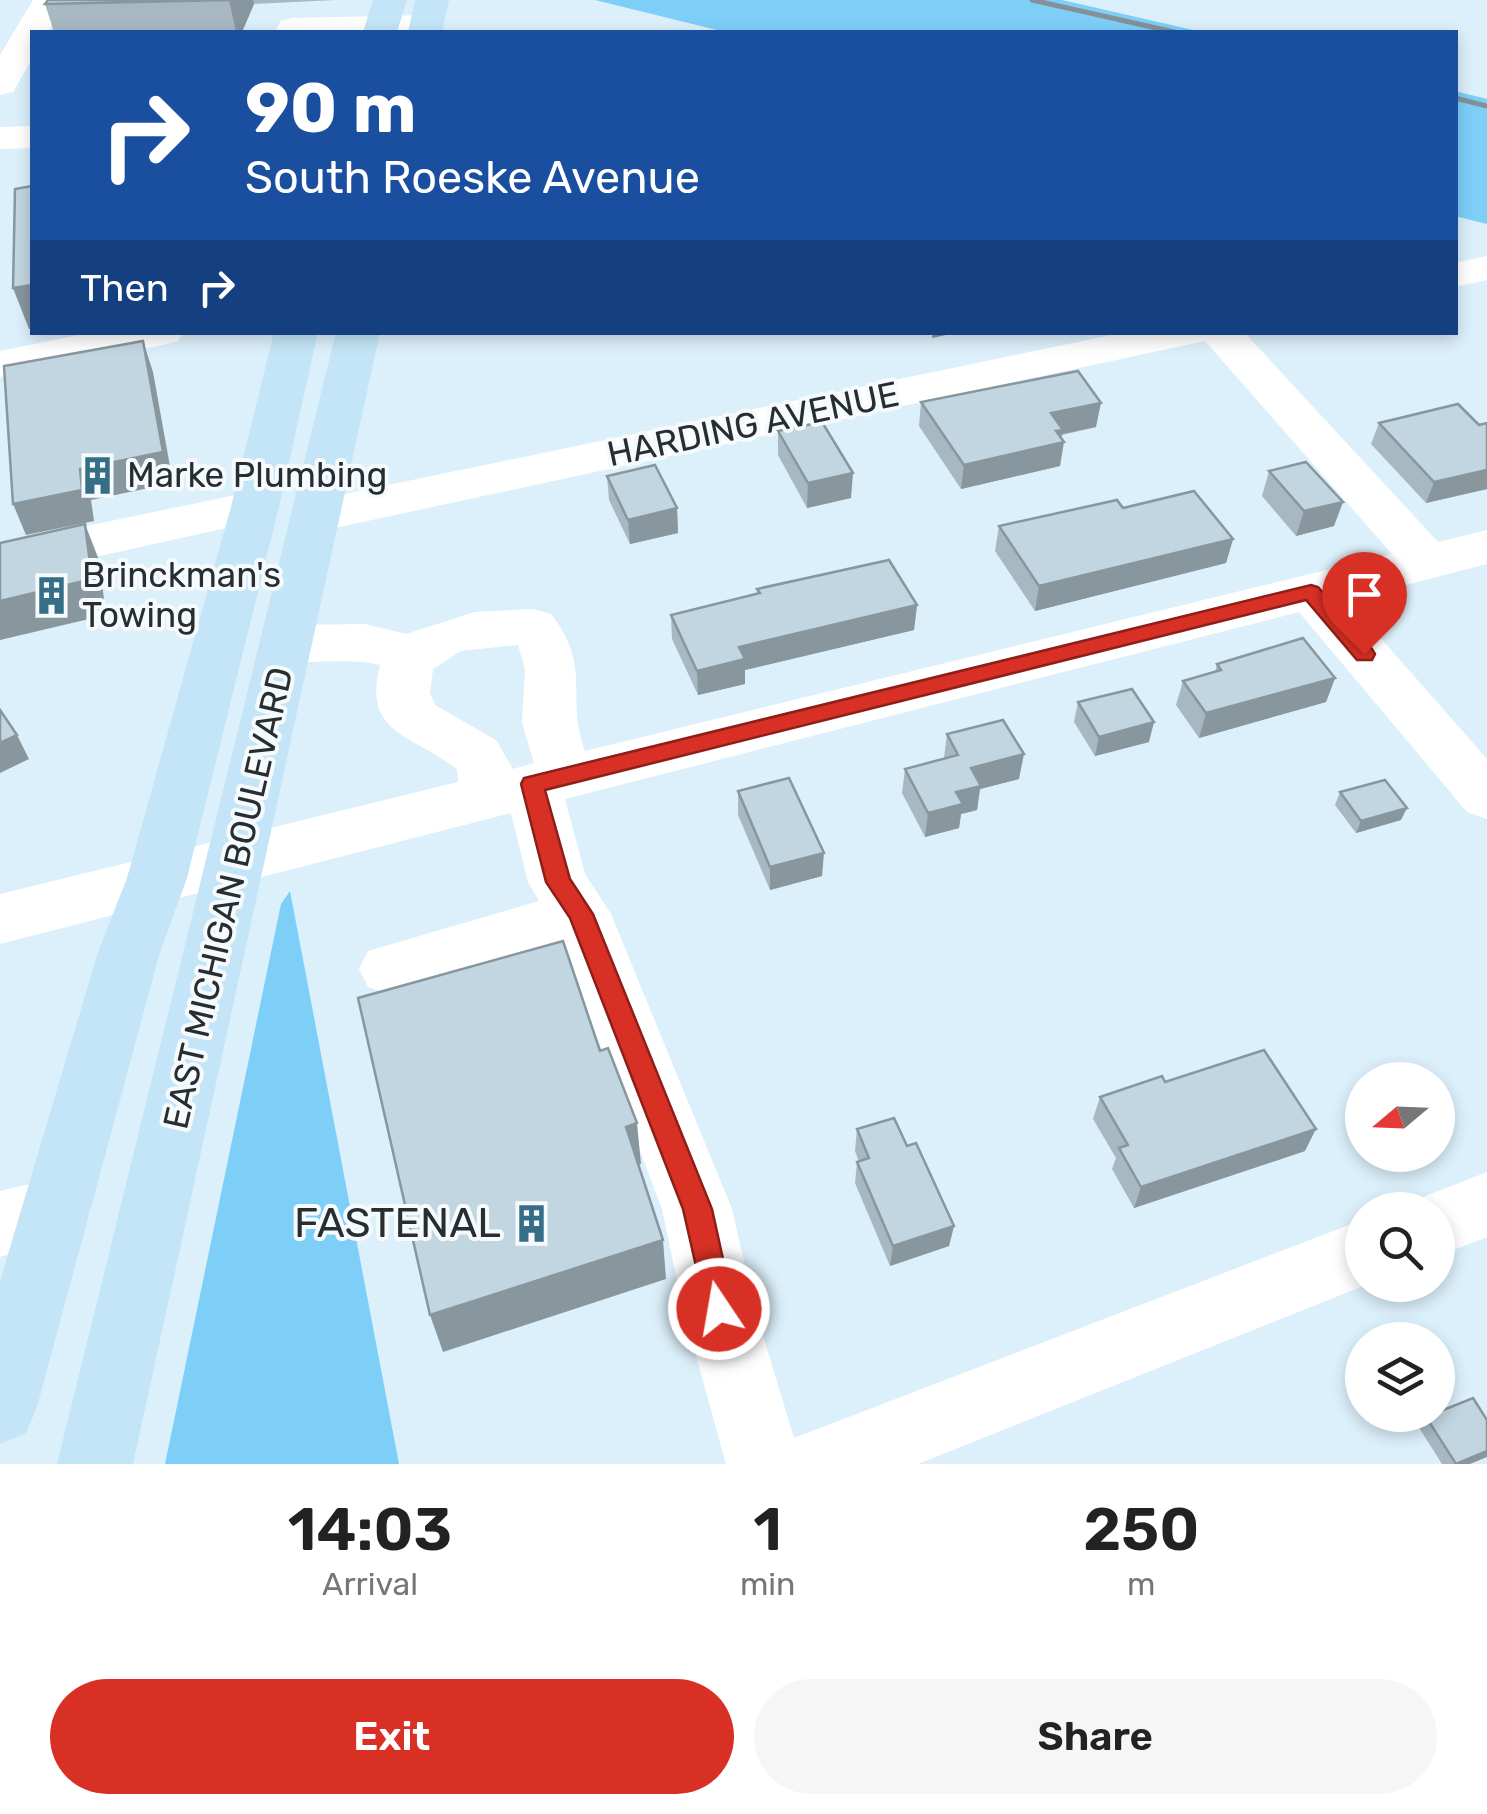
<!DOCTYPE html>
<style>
:root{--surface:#fff;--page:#f6f6f6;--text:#222;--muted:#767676;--accent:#d93025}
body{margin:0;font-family:Rubik,sans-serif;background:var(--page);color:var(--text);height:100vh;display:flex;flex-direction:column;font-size:38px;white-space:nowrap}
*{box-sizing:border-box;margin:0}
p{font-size:32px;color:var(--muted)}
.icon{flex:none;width:55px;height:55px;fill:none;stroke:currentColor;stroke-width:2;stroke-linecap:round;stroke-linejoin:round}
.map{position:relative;height:1464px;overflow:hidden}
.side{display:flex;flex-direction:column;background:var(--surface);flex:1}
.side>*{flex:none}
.guide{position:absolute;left:30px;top:30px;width:1428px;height:305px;border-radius:0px;box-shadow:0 5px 15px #0003;background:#1a4fa0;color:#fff;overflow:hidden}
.needle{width:65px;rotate:251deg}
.tools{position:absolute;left:1345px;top:1062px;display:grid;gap:20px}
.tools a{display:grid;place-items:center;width:110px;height:110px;border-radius:50%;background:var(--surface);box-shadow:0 5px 15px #0003;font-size:50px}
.pin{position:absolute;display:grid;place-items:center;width:85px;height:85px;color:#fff;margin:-102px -42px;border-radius:50% 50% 50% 0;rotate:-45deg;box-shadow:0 0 10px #0007}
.pin .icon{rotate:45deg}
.me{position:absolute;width:110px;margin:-55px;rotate:348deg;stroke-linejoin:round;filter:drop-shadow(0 0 8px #0008)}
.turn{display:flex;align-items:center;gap:35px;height:210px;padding:0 50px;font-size:45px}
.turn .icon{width:130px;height:130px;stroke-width:2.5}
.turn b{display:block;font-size:70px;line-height:85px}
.then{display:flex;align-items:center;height:95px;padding:0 50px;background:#0003;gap:20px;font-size:38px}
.eta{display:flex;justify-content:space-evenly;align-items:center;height:170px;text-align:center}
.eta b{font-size:60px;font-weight:600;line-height:70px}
.button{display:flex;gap:20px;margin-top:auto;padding:20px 50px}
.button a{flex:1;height:115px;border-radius:60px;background:var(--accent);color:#fff;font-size:40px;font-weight:600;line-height:115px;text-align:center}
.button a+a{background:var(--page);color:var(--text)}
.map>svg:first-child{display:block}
.green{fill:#7dcff8}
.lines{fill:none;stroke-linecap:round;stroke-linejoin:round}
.minor{fill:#fff;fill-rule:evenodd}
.major{fill:#c3e5f7;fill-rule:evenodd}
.rail{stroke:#849199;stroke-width:5}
.wall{fill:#a7b8c2}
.shaded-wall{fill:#88969e}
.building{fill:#c2d6e1;stroke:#88969e;stroke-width:2.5}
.route{fill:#d93025;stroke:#8d1f18;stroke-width:2.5}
.labels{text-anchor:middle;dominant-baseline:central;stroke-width:8;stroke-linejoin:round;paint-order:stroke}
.street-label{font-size:35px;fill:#272e32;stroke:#f6fafc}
.poi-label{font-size:35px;fill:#272e32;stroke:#f6fafc;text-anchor:start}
.near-poi-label{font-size:42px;fill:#272e32;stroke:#f6fafc;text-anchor:end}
</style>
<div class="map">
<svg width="1487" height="1464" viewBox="0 0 1487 1464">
<rect width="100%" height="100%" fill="#dcf0fb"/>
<g class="green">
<polygon points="595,0 1062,0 1202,32 725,32"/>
<polygon points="1455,91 1487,99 1487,224 1455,216"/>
<polygon points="290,891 399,1464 165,1464 281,904"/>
</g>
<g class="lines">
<g class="minor">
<polygon points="33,0 67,0 48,32 32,32 32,59 13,92 0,95 0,55"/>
<polygon points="426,15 438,18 443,25 438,32 275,32 281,21 293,18"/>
<polygon points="32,126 32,148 0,149 0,127"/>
<polygon points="1487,256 1487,280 1455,287 1455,263"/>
<polygon points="94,332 184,332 178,341 163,345 0,377 0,351"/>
<path d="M1126 332H1244L1438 542 1487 530V564L1347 600 1487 759V819L1467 812 1299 612 565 799 585 874 611 914 732 1209 755 1309 794 1438 1362 1220V1285H1366L918 1464H726L683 1309 662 1209 562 944 390 995 368 987 359 969 368 951 539 901 528 882 511 813 0 944V894L458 782 457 770C418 735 361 737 380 665 343 656 304 668 267 657L260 644 267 631 286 625 365 624 406 634 475 612 533 609 551 614C593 669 565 693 585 751L1392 554 1205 341 316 532 299 527 292 516 299 505 316 500ZM518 645 525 669 522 723 534 763 513 769 496 740 435 705 430 693 433 669 461 651Z"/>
<polygon points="255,491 272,496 279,507 272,518 0,578 0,544"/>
<polygon points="1487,1172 1487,1237 1438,1256 1438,1210 1409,1210 1413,1201"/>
<polygon points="56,1178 80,1187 91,1210 80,1233 0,1257 0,1191"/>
</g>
<g class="major">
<polygon points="373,0 407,0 397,32 363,32"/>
<polygon points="415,0 449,0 442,32 408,32"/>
<polygon points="274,332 318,332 279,507 187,878 160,952 37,1407 26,1433 0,1444 0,1281 98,952 127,878 231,507"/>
<polygon points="336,332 380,332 133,1464 57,1464"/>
</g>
<g class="rail">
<polyline points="1032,0 1174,32"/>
<polyline points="1455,98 1487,106"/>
</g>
</g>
<g class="wall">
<polygon points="48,0 335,0 254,4 242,32 54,32 45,4"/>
<polygon points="460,332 516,332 461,334"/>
<polygon points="921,402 1096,427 1062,435 1060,466 961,489 919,426"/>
<polygon points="1379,423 1479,425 1487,423 1487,489 1426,503 1371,444"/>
<polygon points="778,431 851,498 807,508 778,455"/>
<polygon points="1269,471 1334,526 1296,536 1262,496"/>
<polygon points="607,476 677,508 678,533 630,544 609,500"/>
<polygon points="1123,508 1233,539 1226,563 1035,611 995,551 999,526"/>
<polygon points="757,589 917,605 914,630 745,670 745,684 698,695 672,639 671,615 757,594"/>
<polygon points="1217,664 1335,678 1326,702 1199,738 1176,705 1183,681 1215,672"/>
<polygon points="1078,702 1149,742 1095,756 1074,722"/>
<polygon points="947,734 1019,779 980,789 977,810 961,814 959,828 925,837 902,793 905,769 944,758"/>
<polygon points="738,791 822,876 770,890 738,815"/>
<polygon points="1340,792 1401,820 1356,833 1335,805"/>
<polygon points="1165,1082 1305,1151 1134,1208 1112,1169 1116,1158 1093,1119 1100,1097"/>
<polygon points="857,1129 907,1146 954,1226 949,1246 890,1266 855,1183 857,1162 859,1162 855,1151"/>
<polygon points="1426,1417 1470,1464 1442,1464 1418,1426"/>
</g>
<g class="shaded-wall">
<polygon points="229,0 253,0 254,4 242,32 236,32"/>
<polygon points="32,285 32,328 29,329 13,288"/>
<polygon points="933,332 960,332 932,338"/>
<polygon points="143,341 153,372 173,483 91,500 94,521 26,535 13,504 80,469"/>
<polygon points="1101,403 1096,427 1062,434 1060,443 1064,442 1060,466 961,489 964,465 1051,413"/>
<polygon points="1487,470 1487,489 1426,503 1434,482"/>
<polygon points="853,473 851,498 807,508 808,483"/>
<polygon points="1343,502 1334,526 1296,536 1304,511"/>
<polygon points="677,508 678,533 630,544 628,520"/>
<polygon points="85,524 99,560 106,615 0,640 0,601"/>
<polygon points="1233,539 1226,563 1035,611 1039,586"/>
<polygon points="917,605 914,630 745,670 745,684 698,695 697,671 739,647"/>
<polygon points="1335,678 1326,702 1199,738 1206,713"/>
<polygon points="1154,722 1149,742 1095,756 1099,737"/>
<polygon points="17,735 29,759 0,773 0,743"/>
<polygon points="1024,754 1019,779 980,789 977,810 961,814 959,828 925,837 928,813 956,792 971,768"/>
<polygon points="1407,808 1401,820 1356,833 1361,821"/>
<polygon points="824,853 822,876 770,890 770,867"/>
<polygon points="637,1123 641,1164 630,1167 626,1127"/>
<polygon points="1316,1129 1305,1151 1134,1208 1141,1187"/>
<polygon points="954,1226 949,1246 890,1266 893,1246"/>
<polygon points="663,1240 666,1279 443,1352 430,1315"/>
<polygon points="1487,1451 1487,1457 1470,1464 1456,1464"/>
</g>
<g class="building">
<polygon points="48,0 229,0 45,4"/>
<polygon points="32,186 32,285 13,288 15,189"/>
<polygon points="143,341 163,452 80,469 82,490 13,504 4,366"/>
<polygon points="1078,371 1101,403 1051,413 1063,430 1056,431 1064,442 964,465 921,402"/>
<polygon points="1458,404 1479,425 1487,423 1487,470 1434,482 1379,423"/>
<polygon points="822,422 853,473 808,483 778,431"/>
<polygon points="1306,462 1343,502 1304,511 1269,471"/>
<polygon points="655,465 677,508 628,520 607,476"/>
<polygon points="1194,491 1233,539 1039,586 999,526 1117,500 1123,508"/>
<polygon points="85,524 92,579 0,601 0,543"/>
<polygon points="889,560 917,605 739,647 745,659 697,671 671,615 760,593 757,589"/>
<polygon points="1303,638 1335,678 1206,713 1183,681 1221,670 1217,664"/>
<polygon points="1132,689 1154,722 1099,737 1078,702"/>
<polygon points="0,710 17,735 0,743"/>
<polygon points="1003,720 1024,754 971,768 981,786 956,792 963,804 928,813 905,769 958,755 947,734"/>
<polygon points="789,778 824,853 770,867 738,791"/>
<polygon points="1385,780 1407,808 1361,821 1340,792"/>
<polygon points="563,941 600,1051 608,1048 637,1123 626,1127 663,1240 430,1315 358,998"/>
<polygon points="1264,1050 1316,1129 1141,1187 1119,1148 1128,1145 1100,1097 1162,1076 1165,1082"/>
<polygon points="894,1118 907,1146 916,1143 954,1226 893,1246 857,1162 869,1158 857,1129"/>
<polygon points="1473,1398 1487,1420 1487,1451 1456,1464 1426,1417 1438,1415 1438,1412"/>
</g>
<polygon class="route" points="1311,585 1318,587 1372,649 1375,654 1372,660 1357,660 1306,600 545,790 570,879 593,914 712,1209 734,1309 730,1319 719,1324 708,1319 683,1209 570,918 546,882 521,784 524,778"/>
<defs>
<symbol id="building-bare" viewBox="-9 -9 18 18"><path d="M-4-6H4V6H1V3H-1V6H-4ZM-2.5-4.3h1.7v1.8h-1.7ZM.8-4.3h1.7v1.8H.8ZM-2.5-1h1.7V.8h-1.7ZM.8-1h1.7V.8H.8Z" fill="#366d87" stroke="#f6fafc" stroke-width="2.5" paint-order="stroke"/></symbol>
</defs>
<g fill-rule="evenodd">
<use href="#building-bare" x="70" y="448" width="55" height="55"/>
<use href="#building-bare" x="24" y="568" width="55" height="55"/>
<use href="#building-bare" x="504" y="1196" width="55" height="55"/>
</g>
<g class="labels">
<g class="street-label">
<text transform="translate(753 424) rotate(-12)">HARDING AVENUE</text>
<text transform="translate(228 898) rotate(-77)">EAST MICHIGAN BOULEVARD</text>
</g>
<g class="poi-label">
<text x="127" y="475">Marke Plumbing</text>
<text x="82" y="575">Brinckman's<tspan x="82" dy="40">Towing</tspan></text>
</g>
<g class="near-poi-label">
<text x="501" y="1223">FASTENAL</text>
</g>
</g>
</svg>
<div class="tools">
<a><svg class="needle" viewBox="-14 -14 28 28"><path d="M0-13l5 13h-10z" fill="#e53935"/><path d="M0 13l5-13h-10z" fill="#767676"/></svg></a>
<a><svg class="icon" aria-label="search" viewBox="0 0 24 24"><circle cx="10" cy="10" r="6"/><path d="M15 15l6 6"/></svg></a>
<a><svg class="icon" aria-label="layers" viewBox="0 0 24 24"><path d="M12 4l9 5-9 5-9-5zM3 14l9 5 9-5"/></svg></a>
</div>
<div class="pin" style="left:1364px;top:654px;background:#d93025"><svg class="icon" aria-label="arrive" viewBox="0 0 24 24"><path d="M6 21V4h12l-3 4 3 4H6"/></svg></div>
<svg class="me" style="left:719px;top:1309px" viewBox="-20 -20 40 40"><circle r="17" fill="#d93025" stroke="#fff" stroke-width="3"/><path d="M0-11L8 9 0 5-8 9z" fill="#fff"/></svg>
<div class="guide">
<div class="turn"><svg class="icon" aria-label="right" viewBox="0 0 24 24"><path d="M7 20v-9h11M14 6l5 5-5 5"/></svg><div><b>90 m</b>South Roeske Avenue</div></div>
<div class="then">Then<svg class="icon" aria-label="right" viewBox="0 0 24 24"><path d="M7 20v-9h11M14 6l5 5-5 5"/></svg></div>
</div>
</div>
<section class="side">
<div class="eta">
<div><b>14:03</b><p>Arrival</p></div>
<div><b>1</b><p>min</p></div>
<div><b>250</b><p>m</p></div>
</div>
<div class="button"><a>Exit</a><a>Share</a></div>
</section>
